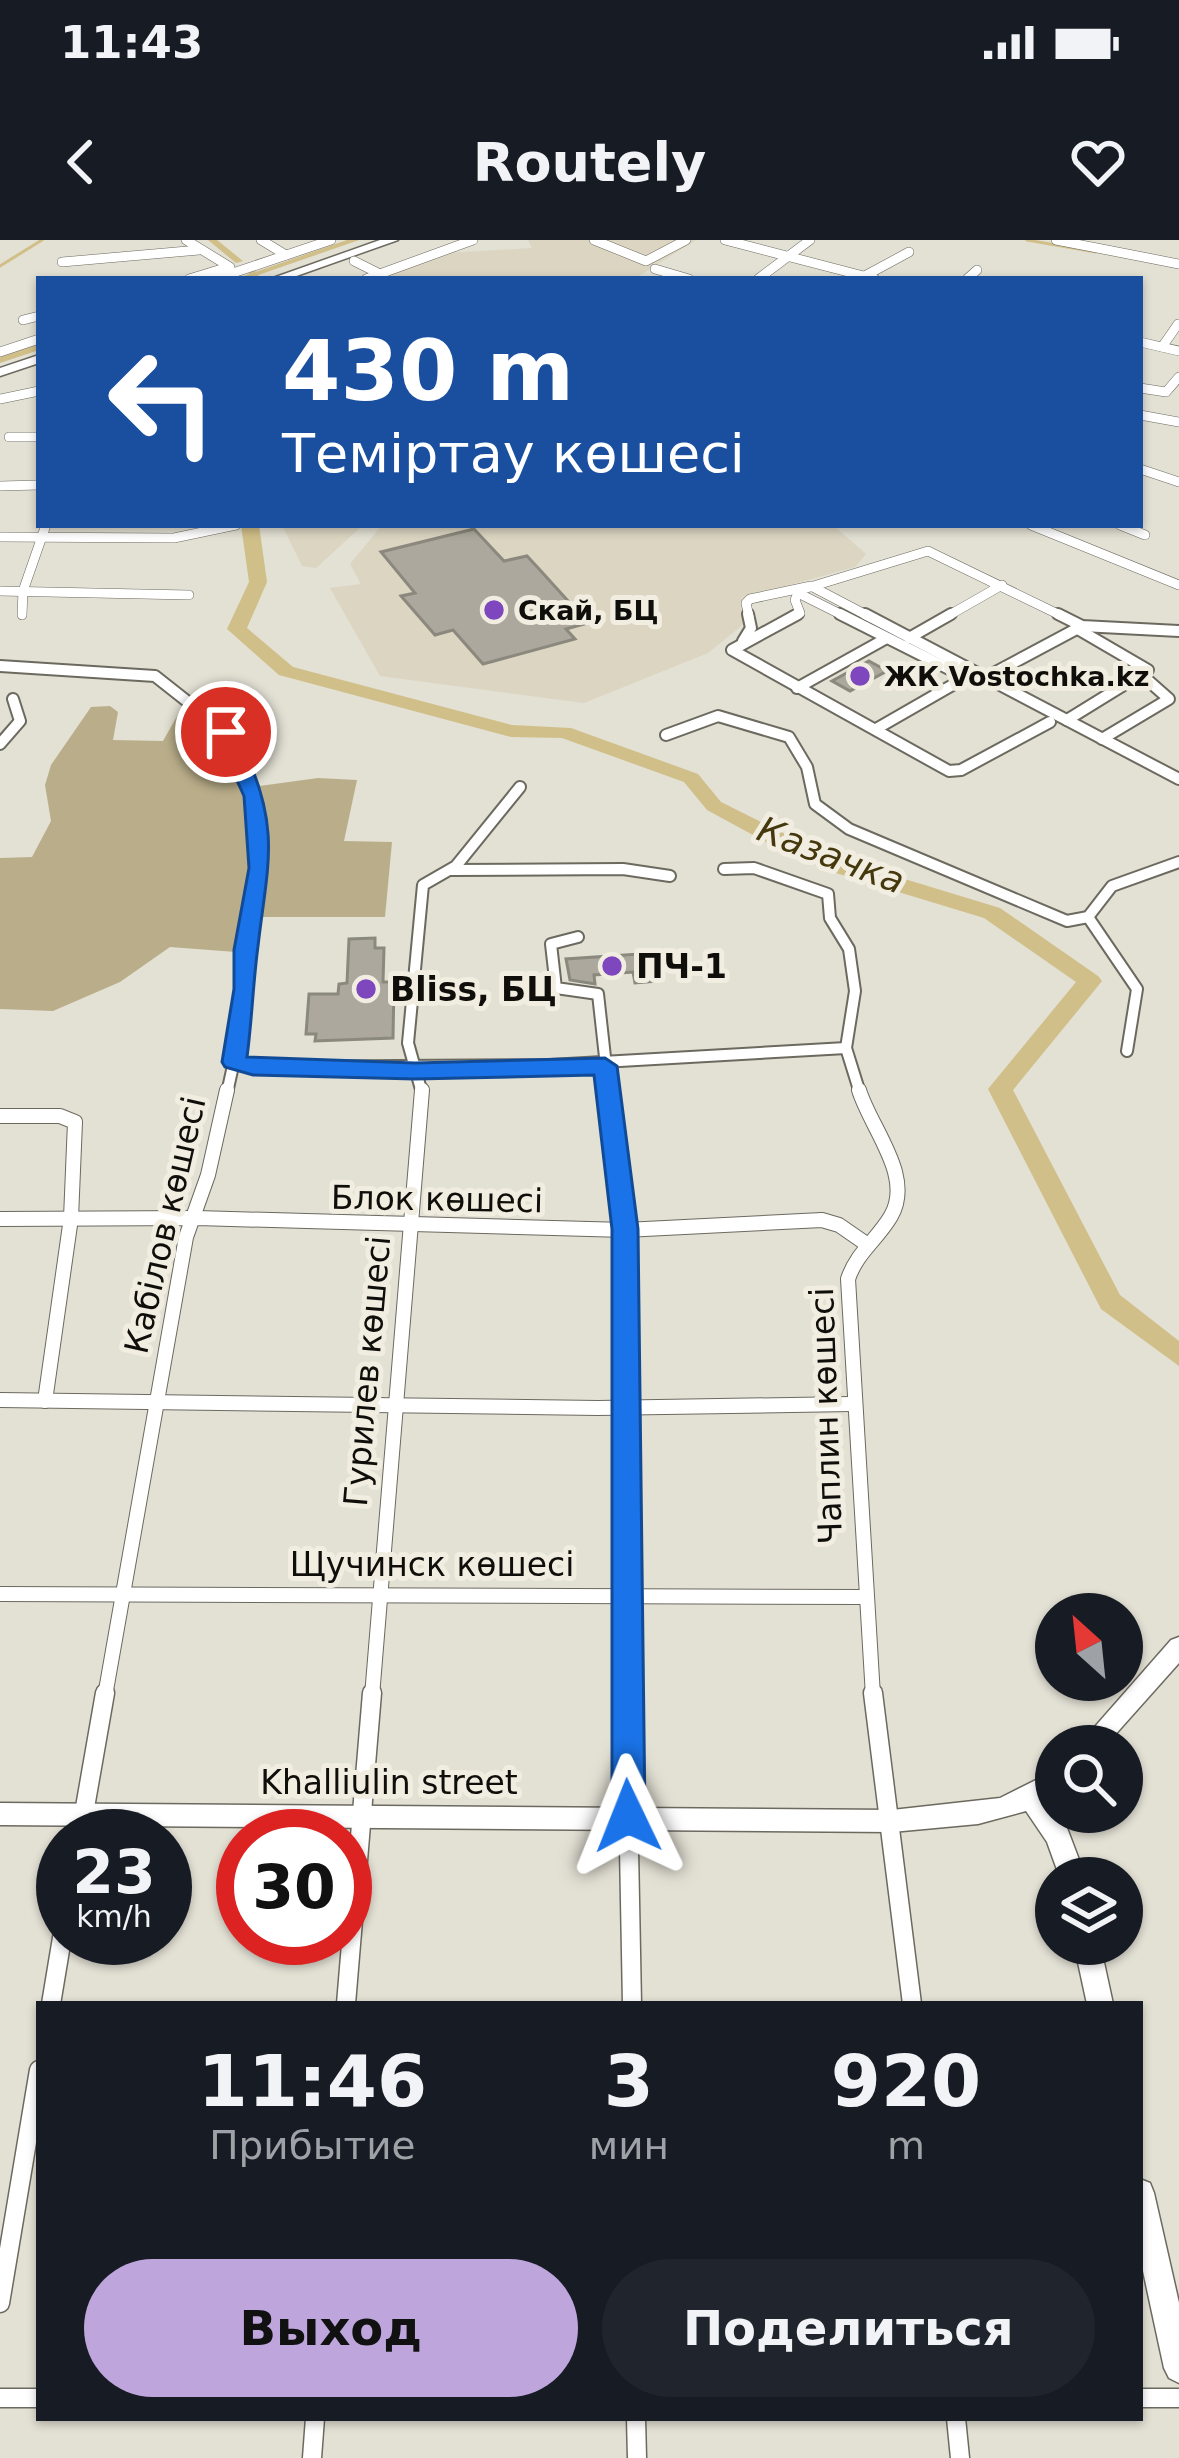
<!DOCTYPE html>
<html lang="ru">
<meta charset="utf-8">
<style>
:root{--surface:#171b24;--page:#20242c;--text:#f1f3f6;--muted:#9ea1a6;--accent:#bea6dd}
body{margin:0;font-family:"DejaVu Sans",sans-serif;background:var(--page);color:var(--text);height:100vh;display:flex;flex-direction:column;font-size:45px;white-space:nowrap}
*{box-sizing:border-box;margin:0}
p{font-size:39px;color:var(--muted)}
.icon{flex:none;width:66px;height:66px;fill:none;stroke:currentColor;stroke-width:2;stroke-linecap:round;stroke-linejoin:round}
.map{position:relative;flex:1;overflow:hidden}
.sheet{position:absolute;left:36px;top:1761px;width:1107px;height:420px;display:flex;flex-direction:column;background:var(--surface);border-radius:0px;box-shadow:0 3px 9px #0004}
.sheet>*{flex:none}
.hud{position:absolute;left:36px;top:36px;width:1107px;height:252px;border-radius:0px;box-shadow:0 3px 9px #0004;background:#1a4fa0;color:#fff;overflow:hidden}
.needle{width:78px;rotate:333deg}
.fabs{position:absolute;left:1035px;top:1353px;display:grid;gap:24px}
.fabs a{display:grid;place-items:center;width:108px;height:108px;border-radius:50%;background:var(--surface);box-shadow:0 3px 9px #0004;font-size:60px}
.speed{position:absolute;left:36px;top:1569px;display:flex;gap:24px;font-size:60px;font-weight:700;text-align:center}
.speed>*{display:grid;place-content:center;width:156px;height:156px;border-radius:50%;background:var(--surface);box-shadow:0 3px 9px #0004;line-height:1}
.speed small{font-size:30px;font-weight:400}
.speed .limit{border:18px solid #d22;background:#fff;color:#111}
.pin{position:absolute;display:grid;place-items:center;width:102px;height:102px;color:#fff;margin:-51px;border:6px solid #fff;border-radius:50%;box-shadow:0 3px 12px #0007}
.me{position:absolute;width:132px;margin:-66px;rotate:358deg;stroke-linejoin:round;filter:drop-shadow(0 0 9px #0008)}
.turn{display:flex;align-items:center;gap:42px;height:252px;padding:0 48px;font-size:54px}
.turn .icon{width:156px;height:156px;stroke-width:2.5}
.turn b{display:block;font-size:84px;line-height:102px}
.eta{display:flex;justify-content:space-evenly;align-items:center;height:204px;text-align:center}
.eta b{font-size:72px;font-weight:700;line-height:84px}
.cta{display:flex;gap:24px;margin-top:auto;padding:24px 48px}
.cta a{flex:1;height:138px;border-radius:72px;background:var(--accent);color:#111;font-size:48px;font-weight:700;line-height:138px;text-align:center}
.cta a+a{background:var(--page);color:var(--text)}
.status{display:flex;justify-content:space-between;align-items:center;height:84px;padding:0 60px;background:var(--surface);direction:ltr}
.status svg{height:33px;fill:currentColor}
header{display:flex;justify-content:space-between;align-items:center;height:156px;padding:0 48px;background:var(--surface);font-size:54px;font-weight:700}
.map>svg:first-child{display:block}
.built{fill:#dbd5c2}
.green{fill:#baae8a}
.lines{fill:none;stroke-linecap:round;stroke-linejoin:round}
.stream{stroke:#d0bf89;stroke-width:3}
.canal{fill:#d0bf89;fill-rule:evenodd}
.river{fill:#d0bf89;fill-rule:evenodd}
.building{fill:#aca89d;stroke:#8b887d;stroke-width:3}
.street-far3-casing{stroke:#6c695f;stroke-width:10}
.street-far2-casing{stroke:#6c695f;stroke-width:14}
.street-far1-casing{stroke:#6c695f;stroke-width:16}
.street-casing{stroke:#6c695f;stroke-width:21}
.secondary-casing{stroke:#6c695f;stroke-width:3}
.primary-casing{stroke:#6c695f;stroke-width:3}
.street-far3{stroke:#fff;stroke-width:9}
.street-far2{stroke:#fff;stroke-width:10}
.street-far1{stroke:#fff;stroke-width:14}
.street{stroke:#fff;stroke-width:18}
.secondary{fill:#fff;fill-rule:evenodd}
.primary{fill:#fff;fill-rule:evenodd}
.route{fill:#1a73e8;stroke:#114b97;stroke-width:3}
.poi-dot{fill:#7f47be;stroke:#f1ede1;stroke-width:4.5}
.labels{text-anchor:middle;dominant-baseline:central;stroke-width:10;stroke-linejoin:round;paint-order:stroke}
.far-poi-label{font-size:27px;font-weight:bold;fill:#0f0e0a;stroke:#f1ede1;text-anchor:start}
.poi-label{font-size:33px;font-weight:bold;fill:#0f0e0a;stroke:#f1ede1;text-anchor:start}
.street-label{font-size:33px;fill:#0f0e0a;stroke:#f1ede1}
.water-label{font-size:36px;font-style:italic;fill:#45380d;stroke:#f1ede1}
</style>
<div class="status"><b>11:43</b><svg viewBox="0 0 49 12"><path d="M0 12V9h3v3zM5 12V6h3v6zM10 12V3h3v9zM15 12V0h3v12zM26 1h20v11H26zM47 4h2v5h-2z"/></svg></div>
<header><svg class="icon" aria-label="back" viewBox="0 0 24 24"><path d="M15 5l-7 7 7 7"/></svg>Routely<svg class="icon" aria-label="heart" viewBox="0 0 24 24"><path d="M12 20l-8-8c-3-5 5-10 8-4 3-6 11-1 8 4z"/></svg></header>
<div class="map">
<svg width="1179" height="2218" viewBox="0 0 1179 2218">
<rect width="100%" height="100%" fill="#e3e0d4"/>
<g class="built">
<polygon points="528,0 696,0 634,39 377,39 446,13 532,8"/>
<polygon points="282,285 363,285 316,328 302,326"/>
<polygon points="382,285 833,285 866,314 855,327 757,354 745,383 708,413 584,463 380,436 330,348 361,344 350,324"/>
</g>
<polygon class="green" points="185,462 224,499 244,548 318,538 357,540 344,601 392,602 385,677 255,677 248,680 236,712 170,707 120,742 53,771 0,769 0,618 32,617 51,581 45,545 51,525 91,467 110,466 118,472 113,500 163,501"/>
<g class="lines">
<g class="stream">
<polyline points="1027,0 1096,12"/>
<polyline points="0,26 42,0"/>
</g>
<g class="canal">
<polygon points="208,0 217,0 243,21 236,23"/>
<polygon points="347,0 359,0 247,39 235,39"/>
<polygon points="39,104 39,110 0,123 0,117"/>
</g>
<g class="river">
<polygon points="252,30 257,32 260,39 244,39"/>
<polygon points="241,285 259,285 267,342 247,388 293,427 512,485 571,488 698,534 721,562 795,599 852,623 1000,668 1098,736 1102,741 1098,746 1013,850 1120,1055 1179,1101 1179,1126 1101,1069 988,849 1076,742 984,678 836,633 779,609 707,570 684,542 562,498 511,497 279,435 227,389 249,342"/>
</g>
</g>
<g class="building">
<polygon points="474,289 504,321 527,316 540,330 588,383 566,389 575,399 483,424 453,390 435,395 401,356 415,353 381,312"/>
<polygon points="869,421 887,431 850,451 832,441"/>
<polygon points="375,698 375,708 384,708 383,742 394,742 393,798 315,801 316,794 306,794 309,754 338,754 339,744 347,743 349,699"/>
<polygon points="654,713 660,741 635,743 633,732 594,735 595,744 570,740 566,719"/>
</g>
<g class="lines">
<defs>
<g id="street-far3">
<polyline points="186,0 230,27"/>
<polyline points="261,0 286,15"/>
<polyline points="594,0 646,21 686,0"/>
<polyline points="725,0 875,39"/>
<polyline points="1056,0 1179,24"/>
<polyline points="354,21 380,34"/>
<polyline points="62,22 199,10"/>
<polyline points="655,29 689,39"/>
<polyline points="861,38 909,12"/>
<polyline points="189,39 225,28"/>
<polyline points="215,39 331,0"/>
<polyline points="366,39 473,0"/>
<polyline points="758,39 810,0"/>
<polyline points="967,39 977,30"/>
<polyline points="23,80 39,76"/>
<polyline points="1140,102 1179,111"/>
<polyline points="1162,107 1178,84"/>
<polyline points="0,112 39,99"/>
<polyline points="1140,148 1166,152 1179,137"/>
<polyline points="0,159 39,151"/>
<polyline points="1140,175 1179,182"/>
<polyline points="9,197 39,197"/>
<polyline points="1140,229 1179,242"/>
<polyline points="0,246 39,245"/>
<polyline points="1031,285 1179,345"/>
<polyline points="1120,285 1145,295"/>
<polyline points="0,297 174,298 236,285"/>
<polyline points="807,348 928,311 1064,377"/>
<polyline points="0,351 189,355"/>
<polyline points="798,353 846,377"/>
<polyline points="22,375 23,351 46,285"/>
<polyline points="749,377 746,363 750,359 811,346 870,377"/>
<polyline points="792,377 800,373 795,360 798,353"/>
<polyline points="946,377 1002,345"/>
</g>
<g id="street-far2">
<polyline points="798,374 732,410 949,531 961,530 1050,482"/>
<polyline points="840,374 971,440"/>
<polyline points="865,374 1179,539"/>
<polyline points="1058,374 1082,386 1179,391"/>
<polyline points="909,398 951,374"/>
<polyline points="743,401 751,388 748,374"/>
<polyline points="0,426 155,436 226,492 255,556 260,628 246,709 238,803 227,853"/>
<polyline points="981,440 1082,386"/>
<polyline points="797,448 885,399"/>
<polyline points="1067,480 1148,430 1076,388"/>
<polyline points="876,489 970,435"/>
<polyline points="666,495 718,476 789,497 807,527 815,564 849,589 1067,681 1088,677 1112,646 1179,622"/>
<polyline points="1102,499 1169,459 1143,436"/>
<polyline points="0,504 20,481 13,459"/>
<polyline points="724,629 754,628 828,654 830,678 849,709 855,751 846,808 860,853"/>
<polyline points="451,630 623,629 670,636"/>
<polyline points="1088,677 1137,749 1127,811"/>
<polyline points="578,697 551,704 556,748 598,754 609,853"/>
<polyline points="234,822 253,827 550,825 846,808"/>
<polyline points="422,853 408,803 423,645 456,626 520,547"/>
</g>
<g id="street-far1">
<polyline points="609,850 625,990 626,1456"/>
<path d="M859 850C871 889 914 936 891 976 877 1000 857 1012 848 1039L873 1456"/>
<polyline points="0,876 60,876 75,882 71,978 45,1161"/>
<polyline points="0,979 197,978 625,990 822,980 839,985 865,1003"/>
<polyline points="0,1160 598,1168 851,1164"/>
<polyline points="0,1354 864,1357"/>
<polyline points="105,1456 186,997 208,935 227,850"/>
<polyline points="372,1456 422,850"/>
</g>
<g id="street">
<polyline points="626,1453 632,1764"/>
<polyline points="873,1453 912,1764"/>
<polyline points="80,1596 105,1453"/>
<polyline points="51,1764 63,1692"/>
<polyline points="346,1764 372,1453"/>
<polyline points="0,2063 39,1830"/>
<polyline points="0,2158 39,2158"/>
<polyline points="1140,2158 1179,2158"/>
<polyline points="636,2178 637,2218"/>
<polyline points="956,2178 960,2218"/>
<polyline points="312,2218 315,2178"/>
</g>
<g id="secondary">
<polygon points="1179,1397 1179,1423 1105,1506 1078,1506 1171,1400"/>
<polygon points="1056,1530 1056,1555 1047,1561 1067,1588 1086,1638 1060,1638 1047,1602 1026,1571 978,1584 892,1592 0,1585 0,1563 892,1570 1000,1558"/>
<polygon points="1074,1704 1100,1704 1113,1764 1087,1764"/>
<polygon points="1140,1939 1150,1943 1154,1953 1179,2063 1179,2143 1169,2138 1164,2128 1140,2017"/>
</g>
<g id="primary">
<polygon points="380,0 398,0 288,39 270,39"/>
<polygon points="39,115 39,123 0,136 0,128"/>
</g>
</defs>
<use href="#street-far3" class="street-far3-casing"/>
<use href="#street-far2" class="street-far2-casing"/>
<use href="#street-far1" class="street-far1-casing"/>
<use href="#street" class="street-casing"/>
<use href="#secondary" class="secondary-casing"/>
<use href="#primary" class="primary-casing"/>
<use href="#street-far3" class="street-far3"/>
<use href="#street-far2" class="street-far2"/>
<use href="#street-far1" class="street-far1"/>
<use href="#street" class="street"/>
<use href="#secondary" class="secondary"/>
<use href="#primary" class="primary"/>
</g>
<path class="route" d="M226 486C238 491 241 502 246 514 281 591 267 627 258 706 253 743 252 780 247 817L415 823 605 818 617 826 638 989 645 1576 640 1587 628 1591 617 1587 612 1576V989L594 835 415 839 253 835 225 827 222 822 234 749V710L249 628 244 556 215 492Z"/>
<g class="poi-dot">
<circle cx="494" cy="370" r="12"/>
<circle cx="860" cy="436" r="12"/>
<circle cx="612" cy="726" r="12"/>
<circle cx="366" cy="749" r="12"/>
</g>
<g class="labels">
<g class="far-poi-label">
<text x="518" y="370">Скай, БЦ</text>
<text x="884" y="436">ЖК Vostochka.kz</text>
</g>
<g class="poi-label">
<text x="636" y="726">ПЧ-1</text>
<text x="390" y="749">Bliss, БЦ</text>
</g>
<g class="street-label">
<text transform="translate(437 959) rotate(1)">Блок көшесі</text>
<text transform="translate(165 985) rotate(-77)">Кабілов көшесі</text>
<text transform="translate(367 1131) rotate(-85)">Гурилев көшесі</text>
<text transform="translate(826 1176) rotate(-92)">Чаплин көшесі</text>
<text x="432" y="1324">Щучинск көшесі</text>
<text x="389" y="1542">Khalliulin street</text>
</g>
<g class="water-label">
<text transform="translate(831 615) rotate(21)">Казачка</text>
</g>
</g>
</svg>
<div class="fabs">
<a><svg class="needle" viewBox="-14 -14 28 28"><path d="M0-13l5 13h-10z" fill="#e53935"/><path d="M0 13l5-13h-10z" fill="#9ea1a6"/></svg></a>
<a><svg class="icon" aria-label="search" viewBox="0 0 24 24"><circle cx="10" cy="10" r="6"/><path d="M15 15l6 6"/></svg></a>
<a><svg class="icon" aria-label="layers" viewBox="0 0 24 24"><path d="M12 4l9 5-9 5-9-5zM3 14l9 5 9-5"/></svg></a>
</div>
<div class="speed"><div>23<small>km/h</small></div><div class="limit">30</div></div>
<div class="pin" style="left:226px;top:492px;background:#d93025"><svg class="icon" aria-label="arrive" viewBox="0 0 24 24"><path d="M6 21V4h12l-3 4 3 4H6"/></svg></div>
<svg class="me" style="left:628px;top:1576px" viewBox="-20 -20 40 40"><path d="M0-17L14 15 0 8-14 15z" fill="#1a73e8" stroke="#fff" stroke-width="4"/></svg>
<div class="hud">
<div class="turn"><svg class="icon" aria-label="left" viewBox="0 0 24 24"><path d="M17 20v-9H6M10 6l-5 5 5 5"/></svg><div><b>430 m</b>Теміртау көшесі</div></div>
</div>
<section class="sheet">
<div class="eta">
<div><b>11:46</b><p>Прибытие</p></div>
<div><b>3</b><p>мин</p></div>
<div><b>920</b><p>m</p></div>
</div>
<div class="cta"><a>Выход</a><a>Поделиться</a></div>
</section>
</div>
